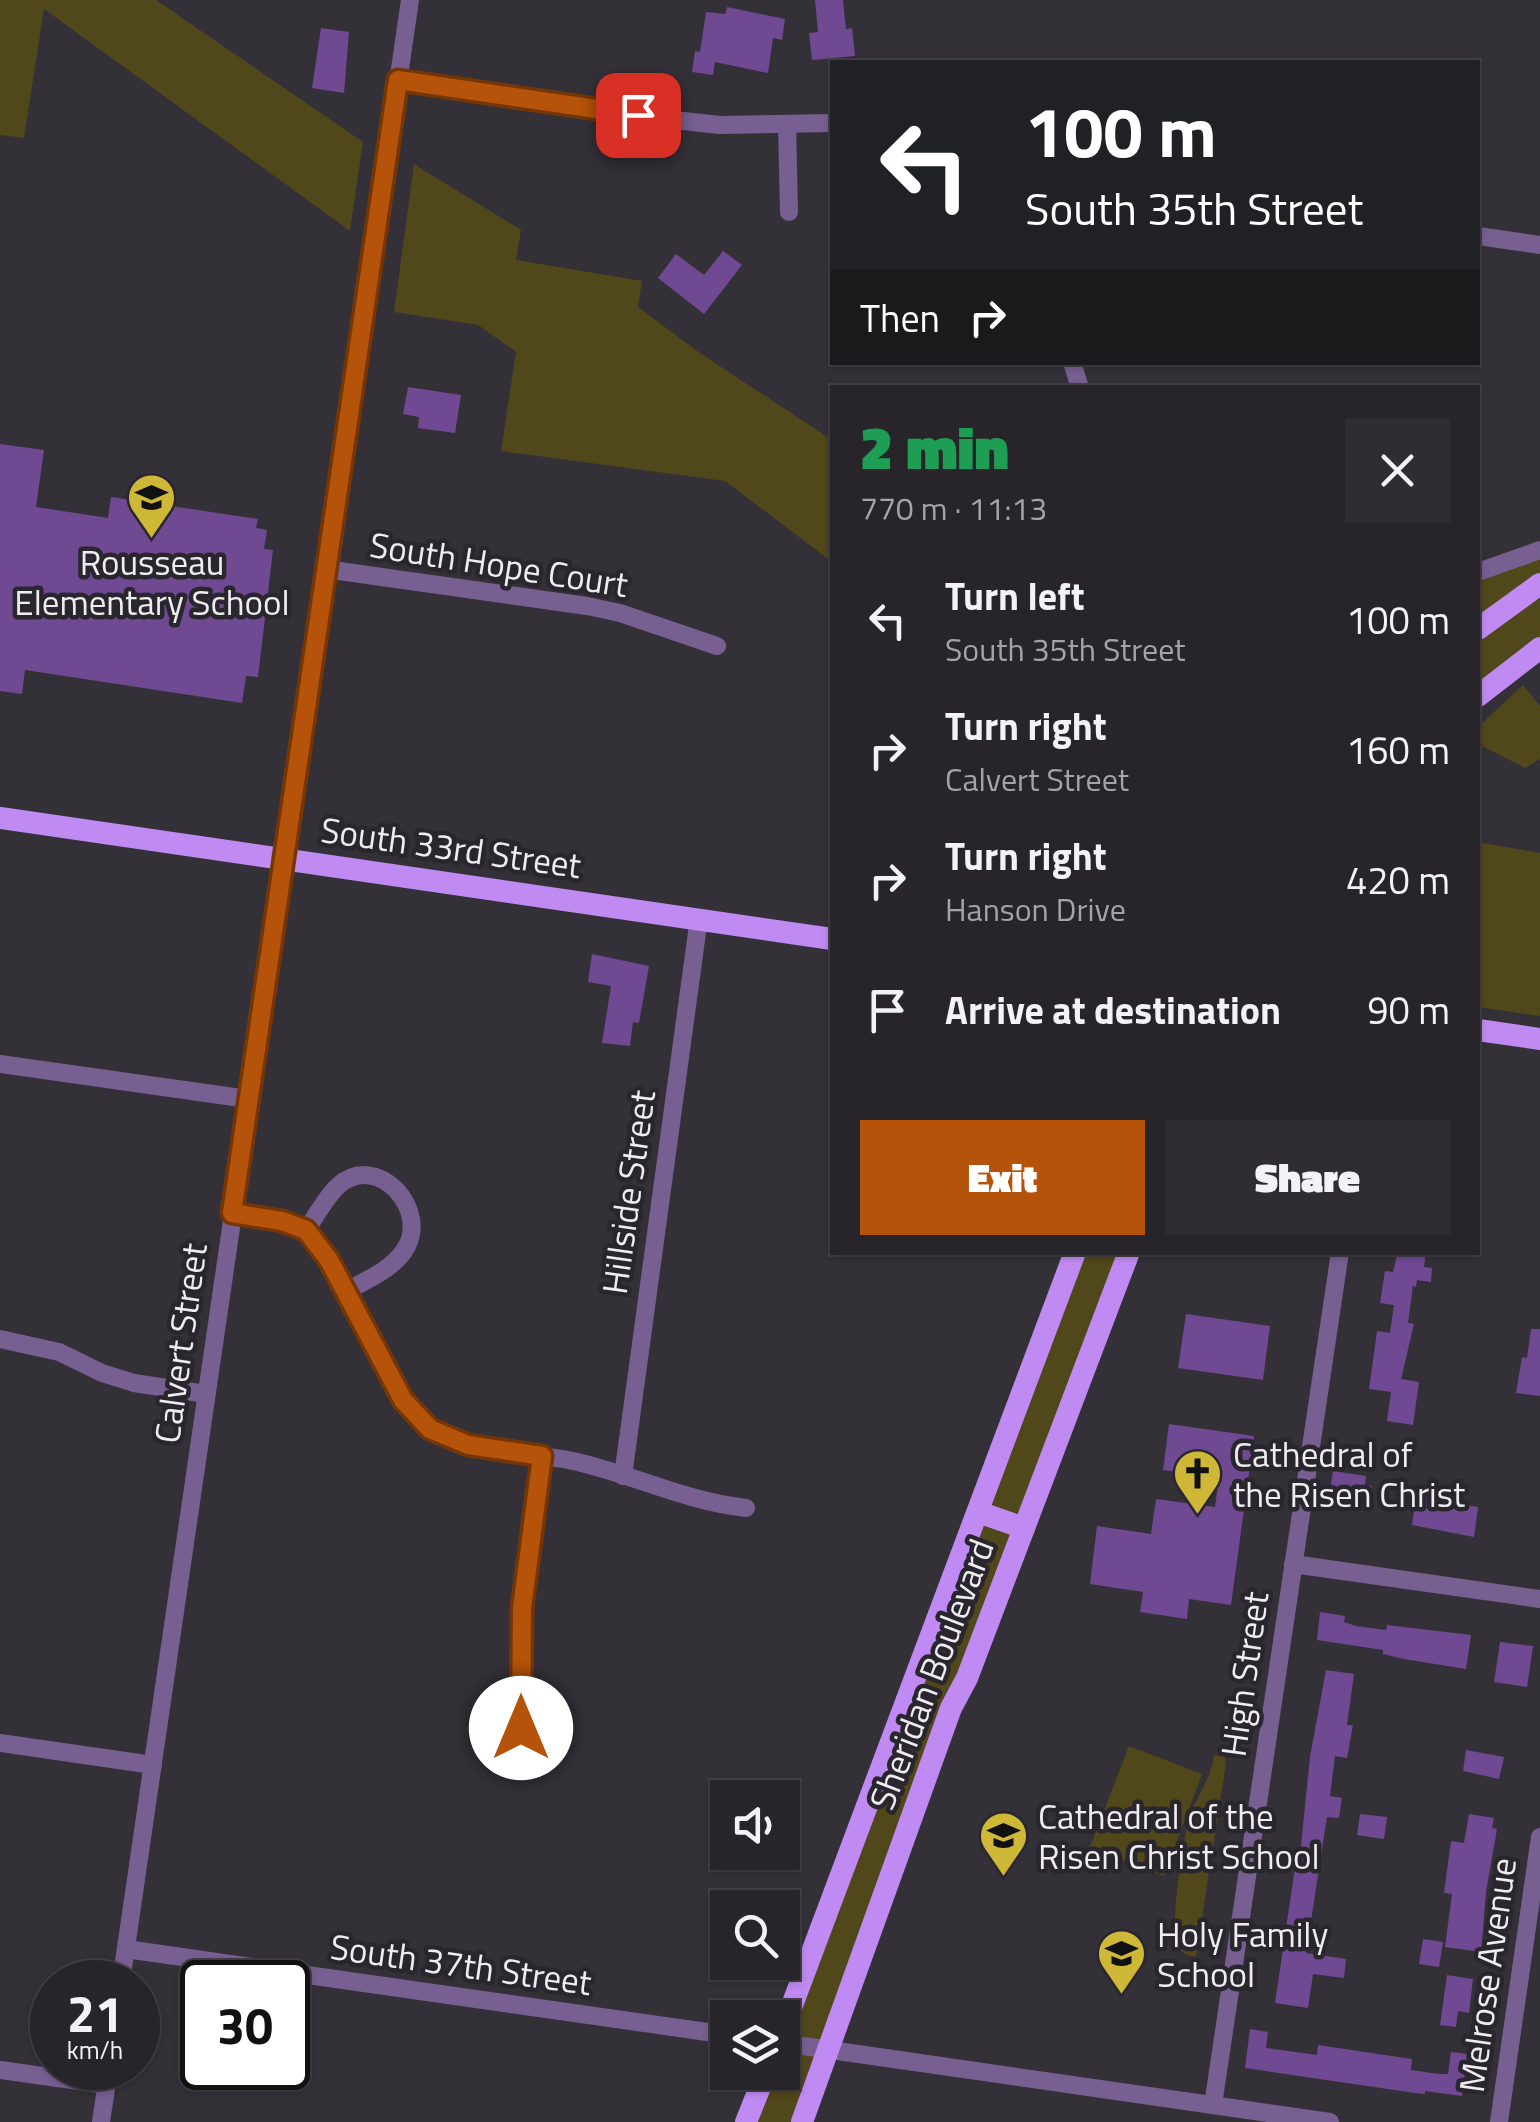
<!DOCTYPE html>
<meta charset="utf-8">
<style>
:root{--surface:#27242a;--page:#2f2c32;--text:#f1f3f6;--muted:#a4a4a8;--line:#434147;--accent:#b45309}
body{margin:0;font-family:"Titillium Web",sans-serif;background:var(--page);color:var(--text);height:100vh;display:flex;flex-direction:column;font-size:38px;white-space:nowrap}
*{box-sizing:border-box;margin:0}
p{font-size:32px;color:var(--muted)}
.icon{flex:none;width:55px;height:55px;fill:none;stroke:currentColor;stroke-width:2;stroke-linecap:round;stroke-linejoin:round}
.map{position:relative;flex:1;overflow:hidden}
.sheet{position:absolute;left:830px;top:385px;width:650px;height:870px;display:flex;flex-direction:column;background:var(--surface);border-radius:0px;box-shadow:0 2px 8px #0004,0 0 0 2px var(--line)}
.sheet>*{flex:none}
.top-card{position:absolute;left:830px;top:60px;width:650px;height:305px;border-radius:0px;box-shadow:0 2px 8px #0004,0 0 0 2px var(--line);background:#202124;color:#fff;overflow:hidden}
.buttons{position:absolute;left:710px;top:1780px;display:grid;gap:20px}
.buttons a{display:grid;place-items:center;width:90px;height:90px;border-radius:0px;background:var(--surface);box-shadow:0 2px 8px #0004,0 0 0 2px var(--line);font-size:50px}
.speed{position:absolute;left:30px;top:1960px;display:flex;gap:20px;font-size:50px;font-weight:700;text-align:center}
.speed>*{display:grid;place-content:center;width:130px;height:130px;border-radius:50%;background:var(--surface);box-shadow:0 2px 8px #0004,0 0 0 2px var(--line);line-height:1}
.speed small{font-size:25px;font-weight:400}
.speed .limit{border:5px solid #111;border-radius:15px;background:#fff;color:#111}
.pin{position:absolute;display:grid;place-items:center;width:85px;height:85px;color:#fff;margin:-42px;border-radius:20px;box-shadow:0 5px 15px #0006}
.me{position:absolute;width:110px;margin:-55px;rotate:0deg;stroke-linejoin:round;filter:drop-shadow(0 0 8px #0008)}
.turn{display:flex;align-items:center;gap:35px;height:210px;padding:0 30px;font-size:45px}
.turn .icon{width:130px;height:130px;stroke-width:2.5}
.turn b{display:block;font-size:70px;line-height:85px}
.then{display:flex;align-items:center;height:95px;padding:0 30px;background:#0003;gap:20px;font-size:38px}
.round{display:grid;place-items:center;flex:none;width:105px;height:105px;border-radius:0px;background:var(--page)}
.summary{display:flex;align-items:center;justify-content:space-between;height:170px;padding:0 30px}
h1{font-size:60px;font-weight:800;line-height:75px;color:#1e9e55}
.primary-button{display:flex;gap:20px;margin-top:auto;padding:20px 30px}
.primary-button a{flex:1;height:115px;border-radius:0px;background:var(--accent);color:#fff;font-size:40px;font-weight:800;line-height:115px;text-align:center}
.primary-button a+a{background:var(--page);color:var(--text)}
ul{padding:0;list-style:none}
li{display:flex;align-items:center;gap:30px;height:130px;padding:0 30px}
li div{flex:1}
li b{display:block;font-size:38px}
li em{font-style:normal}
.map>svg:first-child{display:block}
.green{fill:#50471a}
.building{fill:#704993}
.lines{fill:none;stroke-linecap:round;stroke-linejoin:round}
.minor{stroke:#785f92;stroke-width:18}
.major{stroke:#bf8af1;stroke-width:22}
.route-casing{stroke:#753606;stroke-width:25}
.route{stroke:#b45309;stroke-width:18}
.labels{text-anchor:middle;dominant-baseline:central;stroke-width:9;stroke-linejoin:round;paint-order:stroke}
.poi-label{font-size:35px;fill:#efedf2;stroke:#2a262e;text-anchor:start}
.street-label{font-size:35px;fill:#efedf2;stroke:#2a262e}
</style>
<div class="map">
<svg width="1540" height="2122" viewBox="0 0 1540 2122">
<rect width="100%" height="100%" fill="#343038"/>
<g class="green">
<polygon points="0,0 156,0 363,142 350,231 44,9 24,138 0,135"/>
<polygon points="414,164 521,230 516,260 642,281 638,307 700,353 832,440 832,562 725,481 501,451 516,352 478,325 394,312"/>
<polygon points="1540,550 1540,648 1478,696 1478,572"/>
<polygon points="1523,685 1540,706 1540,759 1525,768 1478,744 1478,727"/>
<polygon points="1478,842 1540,853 1540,1016 1478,1007"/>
<polygon points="1075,1253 1129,1253 802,2122 746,2122 766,2073 782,2072 783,2032"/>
<polygon points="1129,1746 1202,1774 1164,1876 1090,1847"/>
<path d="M1214 1755 1225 1757 1226 1763 1196 1957C1187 1955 1182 1954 1177 1945 1170 1929 1182 1836 1191 1814 1198 1794 1212 1776 1214 1755Z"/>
</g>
<g class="building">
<polygon points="815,0 843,0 846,29 852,28 855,56 812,60 809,33 818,32"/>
<polygon points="727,7 785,19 782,40 773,38 768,73 715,62 713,75 692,72 695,51 700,52 706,12 725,14"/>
<polygon points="321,28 349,32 344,93 312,88"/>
<polygon points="723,251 742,265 704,314 658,278 676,254 704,275"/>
<polygon points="408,387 461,395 455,433 418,428 419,417 403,414"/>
<polygon points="0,444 44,450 36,507 108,518 111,497 258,519 256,528 267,530 264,549 273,550 258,677 246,676 242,703 25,670 22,694 0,691"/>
<polygon points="592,954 649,966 639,1023 633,1022 630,1046 602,1043 611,986 588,982"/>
<polygon points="1398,1252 1426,1252 1424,1267 1432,1268 1431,1282 1417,1280 1416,1287 1413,1286 1408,1323 1414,1324 1401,1379 1419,1382 1413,1425 1387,1421 1391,1392 1369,1389 1377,1331 1390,1333 1394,1305 1380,1303 1385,1271 1393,1272"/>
<polygon points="1186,1314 1270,1326 1263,1380 1178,1368"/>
<polygon points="1531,1329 1540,1329 1540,1396 1516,1393 1522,1357 1527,1358"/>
<polygon points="1169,1424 1254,1436 1231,1605 1189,1599 1187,1619 1140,1612 1143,1592 1090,1584 1097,1526 1151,1534 1156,1499 1215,1507 1219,1477 1163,1470"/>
<polygon points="1333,1471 1366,1476 1365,1485 1372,1486 1370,1501 1329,1498"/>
<polygon points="1417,1490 1440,1494 1439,1501 1478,1507 1474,1537 1412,1525"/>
<polygon points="1320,1612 1345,1616 1344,1622 1356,1626 1386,1630 1387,1625 1471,1635 1466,1669 1404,1659 1383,1654 1383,1650 1317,1640"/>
<polygon points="1500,1642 1533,1646 1527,1687 1494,1682"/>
<polygon points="1326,1670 1354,1674 1347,1725 1353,1725 1347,1758 1335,1756 1330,1796 1342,1798 1339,1818 1327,1817 1306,1953 1346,1959 1344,1978 1313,1974 1308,2008 1275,2003 1297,1854 1300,1855 1310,1757"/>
<polygon points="1466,1750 1504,1757 1499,1779 1463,1771"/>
<polygon points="1360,1814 1387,1817 1384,1839 1357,1835"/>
<polygon points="1469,1814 1494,1818 1492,1828 1497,1829 1486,1892 1481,1952 1445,1947 1452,1894 1444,1893 1451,1841 1464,1843"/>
<polygon points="1423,1939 1443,1942 1439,1967 1419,1964"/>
<polygon points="1447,1975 1473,1979 1469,2013 1458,2011 1456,2027 1440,2025"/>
<polygon points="1250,2029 1268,2032 1266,2048 1317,2055 1318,2045 1412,2059 1411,2070 1439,2074 1448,2074 1451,2052 1467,2054 1462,2096 1425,2091 1425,2094 1415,2093 1245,2068"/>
</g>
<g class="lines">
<g class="minor">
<polyline points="398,80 674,120 720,125 832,123"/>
<polyline points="787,124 789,212"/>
<polyline points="1478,236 1540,245"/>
<polyline points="1072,362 1080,388"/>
<polyline points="325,569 587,606 620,613 717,646"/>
<polyline points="1478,572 1540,550"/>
<polyline points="0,1064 248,1099"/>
<path d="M232 1213C255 1216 288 1217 307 1231 337 1255 383 1362 403 1400 414 1415 426 1428 443 1436 481 1455 531 1452 573 1461 632 1474 684 1501 746 1508"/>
<path d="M306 1231C316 1216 325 1198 338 1186 377 1150 432 1211 404 1251 391 1270 366 1280 347 1291"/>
<polyline points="0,1339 59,1352 102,1373 134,1383 206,1394"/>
<polyline points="623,1476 699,918"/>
<polyline points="1293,1564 1540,1599"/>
<polyline points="521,1728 522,1609 543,1455"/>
<polyline points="0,1743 153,1765"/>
<polyline points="126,1949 728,2035"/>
<polyline points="121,1982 410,0"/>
<polyline points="782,2043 1330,2122"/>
<polyline points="0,2070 107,2085"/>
<polyline points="1213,2105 1340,1252"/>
<polyline points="101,2122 109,2068"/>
<polyline points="1499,2122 1540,1837"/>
</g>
<g class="major">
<polyline points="1478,629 1540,584"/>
<polyline points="1478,696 1540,648"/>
<polyline points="0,818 832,939"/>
<polyline points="1478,1030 1540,1039"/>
<polyline points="978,1512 1024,1528"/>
<polyline points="782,2032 1075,1252"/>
<polyline points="746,2122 766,2072"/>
<polyline points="802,2122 951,1708 967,1678 1129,1252"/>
</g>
</g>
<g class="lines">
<defs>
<polyline id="route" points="521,1728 522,1608 542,1456 468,1445 430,1429 403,1400 329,1260 306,1230 282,1221 232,1213 398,80 638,115"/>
</defs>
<use href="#route" class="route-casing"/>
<use href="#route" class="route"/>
</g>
<defs>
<symbol id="school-pin" viewBox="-11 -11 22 30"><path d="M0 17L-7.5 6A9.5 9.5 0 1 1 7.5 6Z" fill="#cfb837" stroke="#2a262e"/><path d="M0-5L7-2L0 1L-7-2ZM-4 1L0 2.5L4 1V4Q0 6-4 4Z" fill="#111"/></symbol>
<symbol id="church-pin" viewBox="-11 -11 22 30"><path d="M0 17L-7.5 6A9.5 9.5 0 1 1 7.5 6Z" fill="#cfb837" stroke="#2a262e"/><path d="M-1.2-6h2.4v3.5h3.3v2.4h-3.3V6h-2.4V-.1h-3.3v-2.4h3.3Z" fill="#111"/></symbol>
</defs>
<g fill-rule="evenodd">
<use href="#school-pin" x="124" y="470" width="55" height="75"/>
<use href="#church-pin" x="1170" y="1446" width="55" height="75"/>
<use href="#school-pin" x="976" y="1808" width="55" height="75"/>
<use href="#school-pin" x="1094" y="1926" width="55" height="75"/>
</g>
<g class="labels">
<g class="poi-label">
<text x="152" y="562" text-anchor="middle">Rousseau<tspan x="152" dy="40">Elementary School</tspan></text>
<text x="1233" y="1454">Cathedral of<tspan x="1233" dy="40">the Risen Christ</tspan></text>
<text x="1038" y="1816">Cathedral of the<tspan x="1038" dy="40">Risen Christ School</tspan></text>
<text x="1157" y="1934">Holy Family<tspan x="1157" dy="40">School</tspan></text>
</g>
<g class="street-label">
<text transform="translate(499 564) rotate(9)">South Hope Court</text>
<text transform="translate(451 847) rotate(8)">South 33rd Street</text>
<text transform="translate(628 1192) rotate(-82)">Hillside Street</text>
<text transform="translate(180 1343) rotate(-82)">Calvert Street</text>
<text transform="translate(931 1674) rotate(-69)">Sheridan Boulevard</text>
<text transform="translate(1244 1674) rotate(-82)">High Street</text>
<text transform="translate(461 1964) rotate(8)">South 37th Street</text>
<text transform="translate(1487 1975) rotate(-82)">Melrose Avenue</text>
</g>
</g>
</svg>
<div class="buttons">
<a><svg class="icon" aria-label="sound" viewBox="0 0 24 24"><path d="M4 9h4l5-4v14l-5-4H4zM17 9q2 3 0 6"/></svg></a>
<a><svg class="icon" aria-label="search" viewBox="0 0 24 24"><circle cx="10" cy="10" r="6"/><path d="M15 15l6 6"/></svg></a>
<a><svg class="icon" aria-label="layers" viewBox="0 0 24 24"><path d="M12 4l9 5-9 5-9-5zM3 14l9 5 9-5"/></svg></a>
</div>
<div class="speed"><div>21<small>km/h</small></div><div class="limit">30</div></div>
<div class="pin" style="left:638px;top:115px;background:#d93025"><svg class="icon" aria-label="arrive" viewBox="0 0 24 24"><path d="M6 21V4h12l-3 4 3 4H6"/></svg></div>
<svg class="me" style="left:521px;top:1728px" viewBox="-20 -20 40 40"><circle r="19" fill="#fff"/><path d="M0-13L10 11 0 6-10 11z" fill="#b45309"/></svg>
<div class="top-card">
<div class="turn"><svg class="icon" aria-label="left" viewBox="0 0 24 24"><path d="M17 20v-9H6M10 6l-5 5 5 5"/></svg><div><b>100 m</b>South 35th Street</div></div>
<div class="then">Then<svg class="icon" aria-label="right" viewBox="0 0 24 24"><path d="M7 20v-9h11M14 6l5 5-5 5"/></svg></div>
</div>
<section class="sheet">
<div class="summary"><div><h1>2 min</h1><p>770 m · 11:13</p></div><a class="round"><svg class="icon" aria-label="close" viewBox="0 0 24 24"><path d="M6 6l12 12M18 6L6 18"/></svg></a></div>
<ul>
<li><svg class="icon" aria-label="left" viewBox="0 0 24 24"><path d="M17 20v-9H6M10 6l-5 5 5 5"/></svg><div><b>Turn left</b><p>South 35th Street</p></div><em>100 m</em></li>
<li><svg class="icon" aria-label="right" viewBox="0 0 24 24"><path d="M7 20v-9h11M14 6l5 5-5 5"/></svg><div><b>Turn right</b><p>Calvert Street</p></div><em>160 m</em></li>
<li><svg class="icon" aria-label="right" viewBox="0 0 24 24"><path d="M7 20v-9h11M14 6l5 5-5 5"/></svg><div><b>Turn right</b><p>Hanson Drive</p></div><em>420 m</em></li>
<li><svg class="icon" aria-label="arrive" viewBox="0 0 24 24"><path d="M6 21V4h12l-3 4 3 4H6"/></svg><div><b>Arrive at destination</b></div><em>90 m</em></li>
</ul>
<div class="primary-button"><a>Exit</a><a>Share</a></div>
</section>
</div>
